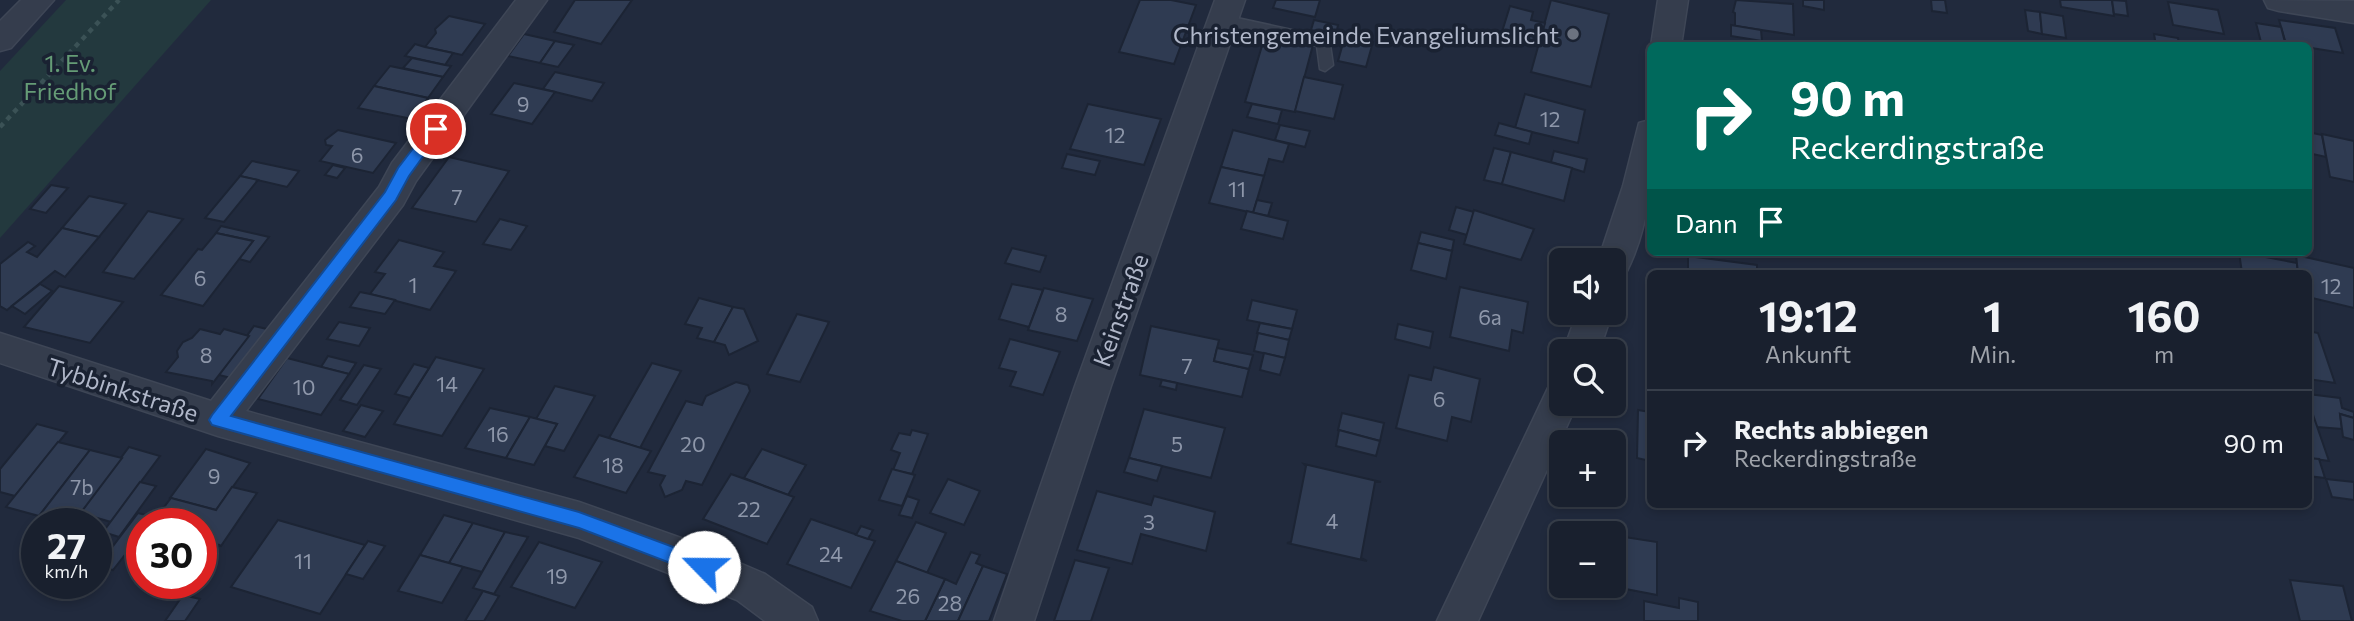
<!DOCTYPE html>
<html lang="de">
<meta charset="utf-8">
<style>
:root{--surface:#19202e;--page:#222836;--text:#f1f3f6;--muted:#9fa3aa;--line:#373e4a}
body{margin:0;font-family:Commissioner,sans-serif;background:var(--page);color:var(--text);height:100vh;display:flex;flex-direction:column;font-size:26px;white-space:nowrap}
*{box-sizing:border-box;margin:0}
p{font-size:23px;color:var(--muted)}
.icon{flex:none;width:38px;height:38px;fill:none;stroke:currentColor;stroke-width:2;stroke-linecap:round;stroke-linejoin:round}
.map{position:relative;flex:1;overflow:hidden}
.panel{position:absolute;left:1647px;top:270px;width:665px;height:238px;display:flex;flex-direction:column;background:var(--surface);border-radius:10px;box-shadow:0 4px 10px #0003,0 0 0 2px var(--line)}
.panel>*{flex:none}
.guide{position:absolute;left:1647px;top:42px;width:665px;height:214px;border-radius:10px;box-shadow:0 4px 10px #0003,0 0 0 2px var(--line);background:#00695c;color:#fff;overflow:hidden}
.controls{position:absolute;left:1549px;top:248px;display:grid;gap:14px}
.controls a{display:grid;place-items:center;width:77px;height:77px;border-radius:10px;background:var(--surface);box-shadow:0 4px 10px #0003,0 0 0 2px var(--line);font-size:35px}
.speed{position:absolute;left:21px;top:508px;display:flex;gap:14px;font-size:35px;font-weight:700;text-align:center}
.speed>*{display:grid;place-content:center;width:91px;height:91px;border-radius:50%;background:var(--surface);box-shadow:0 4px 10px #0003,0 0 0 2px var(--line);line-height:1}
.speed small{font-size:18px;font-weight:400}
.speed .limit{border:10px solid #d22;background:#fff;color:#111}
.pin{position:absolute;display:grid;place-items:center;width:60px;height:60px;color:#fff;margin:-30px;border:4px solid #fff;border-radius:50%;box-shadow:0 2px 7px #0007}
.me{position:absolute;width:77px;margin:-38px;rotate:293deg;stroke-linejoin:round;filter:drop-shadow(0 0 5px #0008)}
.turn{display:flex;align-items:center;gap:24px;height:147px;padding:0 28px;font-size:32px}
.turn .icon{width:91px;height:91px;stroke-width:2.5}
.turn b{display:block;font-size:49px;line-height:60px}
.then{display:flex;align-items:center;height:66px;padding:0 28px;background:#0003;gap:14px;font-size:26px}
.eta{display:flex;justify-content:space-evenly;align-items:center;height:119px;text-align:center}
.eta b{font-size:42px;font-weight:700;line-height:49px}
ul{padding:0;list-style:none}
li{display:flex;align-items:center;gap:21px;height:105px;padding:0 28px;border-top:2px solid var(--line)}
li div{flex:1}
li b{display:block;font-size:26px}
li em{font-style:normal}
.map>svg:first-child{display:block}
.green{fill:#23393e}
.building{fill:#2f3b52;stroke:#1c2434;stroke-width:2}
.lines{fill:none;stroke-linecap:round;stroke-linejoin:round}
.service-casing{stroke:#3e4656;stroke-width:3}
.minor-casing{stroke:#3e4656;stroke-width:3}
.path{stroke:#3b5256;stroke-width:4.5;stroke-dasharray:5 5;stroke-linecap:butt}
.service{fill:#353d4d;fill-rule:evenodd}
.minor{fill:#353d4d;fill-rule:evenodd}
.route{fill:#1a73e8;stroke:#114b97;stroke-width:2}
.worship-dot{fill:#6b7280;stroke:#1a2232;stroke-width:2.5}
.labels{text-anchor:middle;dominant-baseline:central;stroke-width:7;stroke-linejoin:round;paint-order:stroke}
.number-label{font-size:21px;fill:#8e97aa}
.poi-label{font-size:24px;fill:#b0b7c9;stroke:#1a2232;text-anchor:end}
.park-label{font-size:24px;fill:#659c76;stroke:#1a2232}
.street-label{font-size:24px;fill:#b0b7c9;stroke:#1a2232}
</style>
<div class="map">
<svg width="2354" height="621" viewBox="0 0 2354 621">
<rect width="100%" height="100%" fill="#212a3d"/>
<polygon class="green" points="66,0 211,0 0,238 0,71"/>
<g class="building">
<polygon points="575,0 632,0 601,44 554,32"/>
<polygon points="1140,0 1171,0 1196,5 1174,64 1119,52"/>
<polygon points="1276,0 1320,0 1315,17 1273,8"/>
<polygon points="1551,0 1609,14 1591,87 1531,72"/>
<polygon points="1736,0 1793,4 1794,35 1735,26 1735,13 1733,12"/>
<polygon points="1803,0 1824,0 1824,10 1803,6"/>
<polygon points="1931,0 1945,0 1947,13 1932,11"/>
<polygon points="2060,0 2112,0 2114,16 2061,7"/>
<polygon points="2112,0 2126,1 2128,16 2114,14"/>
<polygon points="2168,2 2218,10 2224,34 2173,25"/>
<polygon points="1510,6 1533,12 1531,20 1545,23 1539,45 1501,35"/>
<polygon points="2025,10 2040,12 2042,34 2028,31"/>
<polygon points="2040,12 2063,16 2066,38 2042,34"/>
<polygon points="449,16 485,24 462,55 425,47 436,33 435,29"/>
<polygon points="1314,20 1338,25 1336,35 1311,30"/>
<polygon points="2279,20 2335,28 2343,53 2286,44"/>
<polygon points="2256,23 2281,27 2286,46 2262,46"/>
<polygon points="1731,25 1761,30 1762,41 1731,36"/>
<polygon points="524,34 555,41 540,63 508,56"/>
<polygon points="2154,34 2178,38 2179,46 2156,46"/>
<polygon points="1265,36 1313,45 1295,112 1245,102"/>
<polygon points="1345,36 1373,42 1366,67 1338,61"/>
<polygon points="555,41 574,45 558,67 540,63"/>
<polygon points="415,44 425,47 453,53 445,65 405,56"/>
<polygon points="412,58 445,65 451,66 443,77 403,68"/>
<polygon points="390,66 443,77 428,98 374,86"/>
<polygon points="555,72 604,83 592,101 543,89"/>
<polygon points="1304,77 1343,85 1334,119 1295,111"/>
<polygon points="514,83 555,92 532,124 491,114"/>
<polygon points="374,86 428,98 412,119 358,108"/>
<polygon points="1525,94 1585,110 1578,143 1515,128"/>
<polygon points="1088,104 1161,119 1144,165 1070,149"/>
<polygon points="1252,104 1282,110 1278,124 1247,117"/>
<polygon points="1499,123 1532,132 1529,144 1495,135"/>
<polygon points="1280,125 1310,131 1305,147 1275,140"/>
<polygon points="338,130 396,143 373,173 320,161 332,146 326,145 325,140"/>
<polygon points="1233,130 1289,144 1283,162 1269,159 1264,176 1221,167"/>
<polygon points="2308,132 2322,135 2326,157 2308,153"/>
<polygon points="2322,134 2354,141 2354,182 2330,177"/>
<polygon points="1494,148 1511,152 1502,184 1484,180"/>
<polygon points="1554,151 1587,159 1584,172 1551,162"/>
<polygon points="1511,152 1572,168 1564,201 1502,184"/>
<polygon points="1067,154 1100,161 1095,175 1062,168"/>
<polygon points="449,157 509,171 476,222 412,208"/>
<polygon points="252,161 299,171 287,187 240,176"/>
<polygon points="333,165 345,168 337,178 325,175"/>
<polygon points="1221,167 1264,176 1253,213 1209,203"/>
<polygon points="240,176 258,180 224,222 205,218"/>
<polygon points="51,185 68,188 46,213 30,209"/>
<polygon points="89,196 126,204 99,237 62,228"/>
<polygon points="1257,200 1272,203 1268,216 1253,213"/>
<polygon points="1456,207 1474,212 1467,235 1449,230"/>
<polygon points="1474,210 1534,229 1521,260 1464,244"/>
<polygon points="148,211 183,219 134,279 103,272"/>
<polygon points="1247,211 1288,221 1283,239 1241,229"/>
<polygon points="500,219 527,226 511,250 483,244"/>
<polygon points="221,226 269,237 250,262 239,259 253,241 216,233"/>
<polygon points="62,228 99,237 65,277 55,271 7,310 0,306 0,264 28,242 35,246 27,252 37,257"/>
<polygon points="1421,232 1454,240 1452,251 1418,243"/>
<polygon points="216,233 253,241 203,306 161,295 198,249 202,250"/>
<polygon points="399,240 444,252 434,266 456,271 430,310 370,294 385,274 375,272"/>
<polygon points="1418,243 1452,251 1446,279 1411,270"/>
<polygon points="1012,248 1046,256 1040,272 1005,263"/>
<polygon points="2239,252 2297,263 2298,273 2242,273"/>
<polygon points="2296,255 2354,268 2354,308 2308,297 2308,273 2298,273"/>
<polygon points="1688,256 1757,265 1757,273 1688,273"/>
<polygon points="40,284 52,291 25,314 12,306"/>
<polygon points="1012,284 1043,290 1029,327 999,319"/>
<polygon points="59,286 123,302 90,343 24,327"/>
<polygon points="1460,287 1528,302 1523,333 1512,330 1509,351 1450,337"/>
<polygon points="1044,288 1093,299 1077,341 1028,330"/>
<polygon points="360,292 370,294 395,300 385,314 350,307"/>
<polygon points="699,298 733,307 714,342 697,338 702,328 685,324"/>
<polygon points="1252,300 1297,310 1292,329 1247,320"/>
<polygon points="733,307 744,309 758,341 729,355 725,345 714,342"/>
<polygon points="797,314 829,322 800,382 767,374"/>
<polygon points="339,322 370,328 359,346 327,339"/>
<polygon points="1260,323 1292,329 1289,340 1257,333"/>
<polygon points="1398,324 1433,332 1430,348 1395,339"/>
<polygon points="254,326 271,330 235,379 219,375"/>
<polygon points="1151,326 1219,340 1214,361 1249,369 1242,397 1140,375"/>
<polygon points="200,329 220,334 224,329 249,336 212,384 212,381 166,372 178,357 177,351 183,342 192,338"/>
<polygon points="2308,331 2318,333 2335,383 2308,379"/>
<polygon points="1258,333 1289,340 1285,358 1254,351"/>
<polygon points="1010,339 1060,352 1043,395 1010,386 1016,372 999,368"/>
<polygon points="1217,348 1253,355 1249,369 1214,361"/>
<polygon points="1264,353 1285,358 1280,375 1260,370"/>
<polygon points="328,356 356,363 349,374 321,367"/>
<polygon points="436,357 484,369 442,436 394,424"/>
<polygon points="287,358 349,374 321,415 258,399"/>
<polygon points="652,363 681,371 640,448 609,438"/>
<polygon points="414,364 429,368 410,398 395,394"/>
<polygon points="364,365 381,369 357,405 340,400"/>
<polygon points="1434,367 1480,379 1471,422 1452,417 1447,441 1396,428 1409,375 1431,380"/>
<polygon points="1162,380 1177,383 1176,390 1160,386"/>
<polygon points="736,382 748,385 750,391 702,485 686,481 682,490 665,497 660,485 665,476 648,472 686,401 702,405 706,396"/>
<polygon points="555,386 595,396 564,451 545,446 557,424 536,419"/>
<polygon points="2308,394 2340,398 2342,408 2354,412 2354,418 2340,414 2342,429 2317,427 2308,408"/>
<polygon points="361,405 383,411 365,437 343,431"/>
<polygon points="490,408 530,417 506,458 465,448"/>
<polygon points="2308,408 2311,409 2329,461 2308,458"/>
<polygon points="1144,409 1225,428 1211,478 1129,458"/>
<polygon points="1638,410 1650,412 1650,461 1637,458"/>
<polygon points="1342,413 1384,423 1380,441 1338,430"/>
<polygon points="2340,414 2354,418 2354,440 2343,437"/>
<polygon points="530,417 557,424 534,465 506,458"/>
<polygon points="37,424 67,432 15,496 0,492 0,469"/>
<polygon points="912,430 928,434 912,474 893,470 900,453 891,450 899,433 910,435"/>
<polygon points="1339,430 1380,441 1376,456 1336,446"/>
<polygon points="599,435 651,451 626,493 574,477"/>
<polygon points="58,442 90,450 39,516 6,507"/>
<polygon points="129,447 160,456 111,522 80,513"/>
<polygon points="206,449 250,463 216,510 170,498"/>
<polygon points="762,449 806,465 788,495 744,478"/>
<polygon points="90,450 122,458 73,523 39,516"/>
<polygon points="1129,458 1162,466 1157,481 1124,472"/>
<polygon points="2308,458 2319,459 2325,478 2308,476"/>
<polygon points="1304,464 1381,482 1375,482 1361,558 1367,561 1287,543 1291,542 1306,466"/>
<polygon points="892,469 915,475 902,506 879,500"/>
<polygon points="731,474 794,497 767,544 703,519"/>
<polygon points="948,479 980,491 964,525 930,513"/>
<polygon points="2326,479 2354,482 2354,500 2332,497"/>
<polygon points="140,482 156,486 119,537 103,532"/>
<polygon points="232,487 257,493 221,546 201,541 201,523 152,523 171,498 216,510"/>
<polygon points="1097,491 1151,505 1154,496 1215,512 1206,551 1141,534 1132,564 1077,550"/>
<polygon points="907,496 919,500 912,518 899,515"/>
<polygon points="138,513 154,517 149,523 142,523 142,533 113,570 98,566"/>
<polygon points="444,515 473,523 449,563 420,555"/>
<polygon points="811,519 875,541 851,588 787,564"/>
<polygon points="278,520 365,545 320,614 231,587"/>
<polygon points="916,522 946,533 927,573 896,561"/>
<polygon points="473,523 505,532 482,572 449,563"/>
<polygon points="861,526 873,530 868,539 856,535"/>
<polygon points="505,532 528,537 494,594 473,588"/>
<polygon points="1618,536 1657,542 1657,595 1610,586 1614,586 1614,538 1618,539"/>
<polygon points="201,541 219,545 206,564 201,563"/>
<polygon points="368,541 385,546 363,579 346,574"/>
<polygon points="539,542 602,562 575,608 511,587"/>
<polygon points="971,552 980,555 976,563 983,566 958,621 925,621 945,579 956,584"/>
<polygon points="420,555 463,567 442,603 398,591"/>
<polygon points="1075,560 1109,568 1091,621 1054,621"/>
<polygon points="896,561 945,579 925,621 902,621 870,611"/>
<polygon points="983,566 1007,574 989,621 958,621"/>
<polygon points="2290,580 2343,586 2352,621 2300,621"/>
<polygon points="483,591 499,596 484,621 465,621"/>
<polygon points="183,595 200,599 185,621 165,621"/>
<polygon points="1679,598 1698,602 1698,621 1644,621 1644,601 1679,608"/>
</g>
<g class="lines">
<defs>
<polygon id="service" points="1223,15 1329,38 1333,65 1325,71 1320,69 1317,46 1218,24 1215,20"/>
<g id="minor">
<polygon points="21,0 54,0 11,48 0,51 0,21"/>
<polygon points="516,0 547,0 416,181 403,205 246,411 579,502 681,538 765,574 812,607 818,621 765,621 737,600 579,538 218,436 0,363 0,333 211,401 379,187 392,163"/>
<polygon points="1215,0 1245,0 1111,386 1034,621 994,621 1075,386"/>
<polygon points="1658,0 1688,0 1681,46 1651,46"/>
<polygon points="2264,0 2354,1 2354,23 2279,11 2268,8"/>
<path d="M1650 120C1653 173 1651 224 1626 273L1614 277V261H1598L1623 186 1639 123Z"/>
<polygon points="1577,313 1612,313 1599,352 1563,352"/>
<polygon points="1561,383 1561,404 1577,404 1478,621 1437,621 1548,388"/>
</g>
</defs>
<use href="#service" class="service-casing"/>
<use href="#minor" class="minor-casing"/>
<polyline class="path" points="0,127 119,0"/>
<use href="#service" class="service"/>
<use href="#minor" class="minor"/>
</g>
<polygon class="route" points="436,123 443,129 409,176 396,200 231,416 579,512 711,561 713,567 711,573 704,576 579,528 212,425 209,420 212,415 385,192 398,168 431,125"/>
<circle class="worship-dot" cx="1573" cy="34" r="7"/>
<g class="labels">
<g class="number-label">
<text x="523" y="103">9</text>
<text x="1550" y="118">12</text>
<text x="1115" y="134">12</text>
<text x="357" y="154">6</text>
<text x="1237" y="188">11</text>
<text x="457" y="196">7</text>
<text x="200" y="277">6</text>
<text x="413" y="284">1</text>
<text x="2331" y="285">12</text>
<text x="1061" y="313">8</text>
<text x="1490" y="316">6a</text>
<text x="206" y="354">8</text>
<text x="1187" y="365">7</text>
<text x="447" y="383">14</text>
<text x="304" y="386">10</text>
<text x="1439" y="398">6</text>
<text x="498" y="433">16</text>
<text x="693" y="443">20</text>
<text x="1177" y="443">5</text>
<text x="613" y="464">18</text>
<text x="214" y="475">9</text>
<text x="82" y="486">7b</text>
<text x="749" y="508">22</text>
<text x="1332" y="520">4</text>
<text x="1149" y="521">3</text>
<text x="831" y="553">24</text>
<text x="303" y="560">11</text>
<text x="557" y="575">19</text>
<text x="908" y="595">26</text>
<text x="950" y="602">28</text>
</g>
<g class="poi-label">
<text x="1559" y="34">Christengemeinde Evangeliumslicht</text>
</g>
<g class="park-label">
<text x="70" y="62">1. Ev.<tspan x="70" dy="28">Friedhof</tspan></text>
</g>
<g class="street-label">
<text transform="translate(1120 310) rotate(-70)">Keinstraße</text>
<text transform="translate(123 389) rotate(18)">Tybbinkstraße</text>
</g>
</g>
</svg>
<div class="controls">
<a><svg class="icon" aria-label="sound" viewBox="0 0 24 24"><path d="M4 9h4l5-4v14l-5-4H4zM17 9q2 3 0 6"/></svg></a>
<a><svg class="icon" aria-label="search" viewBox="0 0 24 24"><circle cx="10" cy="10" r="6"/><path d="M15 15l6 6"/></svg></a>
<a>+</a>
<a>−</a>
</div>
<div class="speed"><div>27<small>km/h</small></div><div class="limit">30</div></div>
<div class="pin" style="left:436px;top:129px;background:#d93025"><svg class="icon" aria-label="arrive" viewBox="0 0 24 24"><path d="M6 21V4h12l-3 4 3 4H6"/></svg></div>
<svg class="me" style="left:704px;top:567px" viewBox="-20 -20 40 40"><circle r="19" fill="#fff"/><path d="M0-13L10 11 0 6-10 11z" fill="#1a73e8"/></svg>
<div class="guide">
<div class="turn"><svg class="icon" aria-label="right" viewBox="0 0 24 24"><path d="M7 20v-9h11M14 6l5 5-5 5"/></svg><div><b>90 m</b>Reckerdingstraße</div></div>
<div class="then">Dann<svg class="icon" aria-label="arrive" viewBox="0 0 24 24"><path d="M6 21V4h12l-3 4 3 4H6"/></svg></div>
</div>
<section class="panel">
<div class="eta">
<div><b>19:12</b><p>Ankunft</p></div>
<div><b>1</b><p>Min.</p></div>
<div><b>160</b><p>m</p></div>
</div>
<ul>
<li><svg class="icon" aria-label="right" viewBox="0 0 24 24"><path d="M7 20v-9h11M14 6l5 5-5 5"/></svg><div><b>Rechts abbiegen</b><p>Reckerdingstraße</p></div><em>90 m</em></li>
</ul>
</section>
</div>
